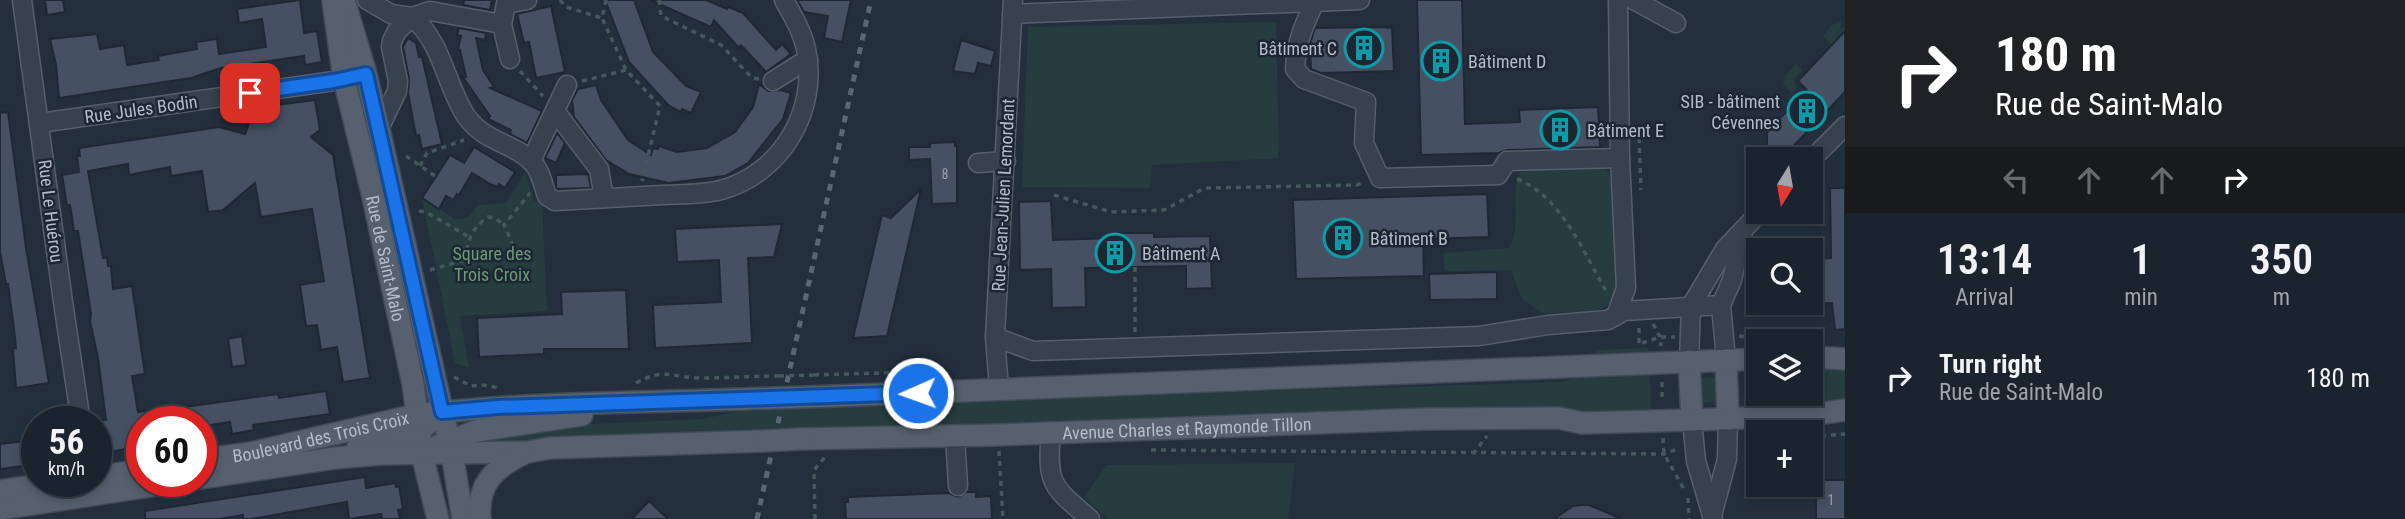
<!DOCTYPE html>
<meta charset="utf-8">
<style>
:root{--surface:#1b232e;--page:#282f3a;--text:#f1f3f6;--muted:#a0a4aa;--line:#39404a}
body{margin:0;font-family:"Roboto Condensed",sans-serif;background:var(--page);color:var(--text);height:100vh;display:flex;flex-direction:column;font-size:26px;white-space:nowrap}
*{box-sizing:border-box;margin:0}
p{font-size:23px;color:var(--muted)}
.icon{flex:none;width:38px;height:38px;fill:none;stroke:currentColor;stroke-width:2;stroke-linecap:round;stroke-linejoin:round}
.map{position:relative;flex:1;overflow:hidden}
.panel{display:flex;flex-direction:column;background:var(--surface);width:560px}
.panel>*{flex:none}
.hud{background:#202124;color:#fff;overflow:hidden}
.needle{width:46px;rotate:191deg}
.fabs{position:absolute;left:1746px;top:147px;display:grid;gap:14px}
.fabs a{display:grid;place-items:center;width:77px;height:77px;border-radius:0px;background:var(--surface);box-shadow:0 4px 10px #0003,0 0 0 2px var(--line);font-size:35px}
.speed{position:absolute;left:21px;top:406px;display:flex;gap:14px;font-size:35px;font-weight:700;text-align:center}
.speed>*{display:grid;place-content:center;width:91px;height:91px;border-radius:50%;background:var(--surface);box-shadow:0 4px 10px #0003,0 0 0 2px var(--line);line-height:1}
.speed small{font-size:18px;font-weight:400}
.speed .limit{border:10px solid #d22;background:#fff;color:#111}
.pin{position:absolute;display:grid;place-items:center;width:60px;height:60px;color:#fff;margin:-30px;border-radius:14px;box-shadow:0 4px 10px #0006}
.me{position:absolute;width:77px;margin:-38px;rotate:268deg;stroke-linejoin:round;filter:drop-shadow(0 0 5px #0008)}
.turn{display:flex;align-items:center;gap:24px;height:147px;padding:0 35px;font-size:32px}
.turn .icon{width:91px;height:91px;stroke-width:2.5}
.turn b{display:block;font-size:49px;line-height:60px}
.lanes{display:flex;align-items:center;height:66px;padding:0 35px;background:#0003;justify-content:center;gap:35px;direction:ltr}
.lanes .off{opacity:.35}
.eta{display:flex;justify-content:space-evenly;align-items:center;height:119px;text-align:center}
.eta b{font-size:42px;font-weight:600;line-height:49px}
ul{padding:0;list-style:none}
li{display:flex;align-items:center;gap:21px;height:91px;padding:0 35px}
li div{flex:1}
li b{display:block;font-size:26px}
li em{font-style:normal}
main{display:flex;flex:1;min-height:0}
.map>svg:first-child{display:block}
.green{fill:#263c3f}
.building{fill:#455162;stroke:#1f2835;stroke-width:2}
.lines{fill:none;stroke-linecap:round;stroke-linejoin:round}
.minor-casing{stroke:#565f6c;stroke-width:21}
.major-casing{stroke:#414a57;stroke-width:24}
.path{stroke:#44595c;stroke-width:3.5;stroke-dasharray:5 5;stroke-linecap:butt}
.minor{stroke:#38414e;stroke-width:18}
.major{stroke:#56606e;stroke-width:21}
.rail{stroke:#5a6575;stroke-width:5;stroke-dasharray:7 7;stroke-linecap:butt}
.major-bridge-casing{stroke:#414a57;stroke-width:24;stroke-linecap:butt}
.path-bridge{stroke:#44595c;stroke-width:3.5;stroke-dasharray:5 5;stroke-linecap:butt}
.major-bridge{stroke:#56606e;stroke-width:21}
.route-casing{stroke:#114b97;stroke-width:18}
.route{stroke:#1a73e8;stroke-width:12}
.labels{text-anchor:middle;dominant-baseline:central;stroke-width:5;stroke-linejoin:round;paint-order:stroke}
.number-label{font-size:14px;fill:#98a1af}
.poi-label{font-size:18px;fill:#b4bcc9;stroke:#1d2633;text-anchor:start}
.street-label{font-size:18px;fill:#b4bcc9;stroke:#1d2633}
.park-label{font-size:18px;fill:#6b9a76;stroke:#1d2633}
</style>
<main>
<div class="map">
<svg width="1845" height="519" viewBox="0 0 1845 519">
<rect width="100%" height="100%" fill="#242f3e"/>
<g class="green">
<polygon points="1276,22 1279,158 1152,165 1150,188 1022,187 1028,27"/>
<polygon points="1842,22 1840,28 1845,29 1845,39 1832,45 1823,36 1832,25"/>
<polygon points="1796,64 1803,70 1793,80 1797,87 1792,93 1783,85 1784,77"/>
<path d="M1603 166 1613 178 1619 281 1616 298 1608 306 1592 312 1543 313 1522 299 1511 270 1445 271 1443 253 1509 248C1523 226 1508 191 1522 169Z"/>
<polygon points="525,173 534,201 542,201 547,311 460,316 469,368 455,363 422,198 455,219 468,218 478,205 506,203"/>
<polygon points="1648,348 1648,353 1599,355 1594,350"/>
<polygon points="1823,366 1845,370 1845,400 1819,406 1769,408 1769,394 1811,394 1811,367"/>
<polygon points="1650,371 1651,412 1586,413 1561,407 481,443 480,435 551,426 702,419 759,407 1561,382 1601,372"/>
<polygon points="1717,377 1719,402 1701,403 1700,378"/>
<polygon points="1295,463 1288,519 1108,519 1084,497 1107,465"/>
</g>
<g class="building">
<polygon points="45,0 63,0 65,12 47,15"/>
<polygon points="300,0 304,33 317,31 322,62 305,65 304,56 221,68 191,78 59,98 56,65 50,39 97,34 100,49 124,45 127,65 159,60 158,56 197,49 196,42 217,39 219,54 266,47 262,19 239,23 237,9"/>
<polygon points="464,0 492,0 490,10 463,5"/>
<polygon points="605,0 634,0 653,52 686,86 701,92 691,113 682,109 681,112 669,106 629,62"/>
<polygon points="650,0 706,0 727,9 728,7 743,13 776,50 782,44 791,54 766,72 741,45 739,48 714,20 711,27"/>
<polygon points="797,0 851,0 842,42 824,38 828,16 804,12"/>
<polygon points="1417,0 1462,0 1465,124 1520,122 1519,110 1598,107 1600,147 1507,150 1499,153 1421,155"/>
<polygon points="551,6 565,72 536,78 529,42 524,43 517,14"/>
<polygon points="1381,27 1392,28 1394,71 1321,73 1311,69 1310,44 1315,28"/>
<polygon points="459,28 486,33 485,40 476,38 483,70 494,87 490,88 542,111 527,143 510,134 511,130 488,119 490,116 462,76 466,77 460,50 458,49 461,36 457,35"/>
<polygon points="1845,31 1845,92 1781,159 1767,159 1767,132 1807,90 1798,81"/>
<polygon points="408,38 416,43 419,57 422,57 442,144 422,149 419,135 416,136 408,93 409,79 403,47"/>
<polygon points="961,40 995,51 991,66 978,63 975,74 953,71"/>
<polygon points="759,84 768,91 780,90 791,93 783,119 748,163 725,176 668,183 629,174 606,160 574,117 572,100 578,89 596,85 601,100 628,140 651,155 653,148 658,149 659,146 677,152 707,148 735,132 753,107"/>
<polygon points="315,100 320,130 311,137 333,155 370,378 343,382 337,347 321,350 317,325 306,326 300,285 324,281 312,209 261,217 255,183 223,210 208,212 202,171 171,176 170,167 129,175 128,164 88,171 103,258 107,257 108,266 111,266 113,289 132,286 145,374 132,376 138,412 177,406 177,408 278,394 279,398 326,391 330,414 253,425 254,430 232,434 230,422 204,426 203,422 142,422 142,445 112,452 102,445 98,421 106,420 98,358 90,321 91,314 78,231 74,231 70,205 67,206 62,175 79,172 77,156 80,156 79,148 219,127 245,134 250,121 277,116 276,105"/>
<polygon points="8,112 26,248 49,383 16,388 13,349 16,348 14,329 8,284 6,284 0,252 0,113"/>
<polygon points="557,133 565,143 556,163 545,158"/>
<polygon points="955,142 955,146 957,146 957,203 932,204 930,159 909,160 909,147 930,147 930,143"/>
<polygon points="474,147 515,172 505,188 499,184 498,187 490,184 472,173 459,195 457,194 453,200 446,196 439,209 422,198 450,155 464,163"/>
<polygon points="588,174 591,188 556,189 556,175"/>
<polygon points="1830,188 1845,188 1845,329 1835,330 1832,303 1811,304 1811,259 1831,258"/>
<polygon points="921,189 887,336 853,338 882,215 891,218"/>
<polygon points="1487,194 1489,237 1423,239 1424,276 1296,279 1293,200"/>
<polygon points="1051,201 1053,240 1114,238 1114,233 1154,233 1154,237 1210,236 1212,288 1186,289 1186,266 1085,268 1086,307 1052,308 1051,269 1020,270 1019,202"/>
<polygon points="782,224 774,257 748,258 752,343 655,348 653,305 721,302 719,260 677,262 675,229"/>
<polygon points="1497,272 1497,299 1430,300 1429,274"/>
<polygon points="626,290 629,349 544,349 544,354 479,357 477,318 562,314 561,292"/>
<polygon points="242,336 246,365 232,367 228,339"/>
<polygon points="25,441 25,443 37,441 37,464 0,469 0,444"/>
<polygon points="365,477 366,488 395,483 396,487 399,486 403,509 398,510 400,519 382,519 381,514 349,519 347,502 251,519 243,519 243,515 220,519 145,519 145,511"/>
<rect x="1816" y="480" width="29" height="39"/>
<polygon points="967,492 976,492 976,497 991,496 992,519 846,519 845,502 848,502 848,497 949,493 958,497"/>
<polygon points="649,501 668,519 632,519"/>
<polygon points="1580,505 1589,505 1622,519 1554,519 1573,506"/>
</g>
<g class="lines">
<defs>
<g id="minor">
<polyline points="22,0 63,302 81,422"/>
<polyline points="367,0 391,14 412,17"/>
<polyline points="1634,0 1676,23"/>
<path d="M1315 2C1304 24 1296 43 1295 69L1304 79 1366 102 1364 143 1380 178 1498 175 1507 161 1620 158"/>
<polyline points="1012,14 1360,0"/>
<path d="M412 17C443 43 445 84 466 116 485 143 513 142 532 162 541 171 543 185 547 196L555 201C591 199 626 197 662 195 681 194 702 195 721 190 781 174 819 110 806 49 802 31 793 16 784 0"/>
<polyline points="510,59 502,24 506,4 527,0"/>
<polyline points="773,81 808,59"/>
<polyline points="555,111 599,169 604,198"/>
<polyline points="40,123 334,81 366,74"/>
<polyline points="379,129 397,91 398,81 391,47 392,41 397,31 412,17 430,11 502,24"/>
<polyline points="1811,160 1845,126"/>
<polyline points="531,161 567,85"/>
<polyline points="978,163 1006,161"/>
<polyline points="1616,316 1626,288 1620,158 1618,0"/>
<polyline points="995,337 1033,351 1479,336 1548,325 1608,320 1624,311 1721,305"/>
<polyline points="1726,360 1721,305 1732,280 1743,230"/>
<polyline points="1689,361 1691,306 1725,249 1760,212"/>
<polyline points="999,389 995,337 1013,0"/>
<polyline points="1692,420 1696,461 1713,519"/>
<path d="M1051 433C1046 485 1053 487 1090 519"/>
<polyline points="955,436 958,486"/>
<polyline points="1713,512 1727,459 1728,419"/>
</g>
<g id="major">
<polyline points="344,0 366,74 379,129 452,454 463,519"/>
<path id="s1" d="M333 2 344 79 373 197 413 384 422 454 438 519"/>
<polyline points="1811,357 1845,359"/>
<polyline points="1726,360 1728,419"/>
<polyline points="1689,361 1692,420"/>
<polyline points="809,397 1759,359"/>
<path id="s2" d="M800 439 996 435 1426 419 1559 418 1582 423 1692 420 1803 416 1845 410"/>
<polyline points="358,446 418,431 430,422"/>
<polyline points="436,447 476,431 582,415"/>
<path id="s3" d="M201 460 251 453 416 415C534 401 654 403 773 398"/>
<polyline points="96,477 142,470"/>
<polyline points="201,478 335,458 381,454 528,452 550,448 764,441"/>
<polyline points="0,491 65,481"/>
<polyline points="0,509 183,481"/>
<path d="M480 519C477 484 494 468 523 454"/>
</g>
</defs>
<use href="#minor" class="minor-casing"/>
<use href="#major" class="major-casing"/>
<g class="path">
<polyline points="560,0 566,7 602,18"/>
<polyline points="606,0 602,18 626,70 660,106 642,181"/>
<polyline points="659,0 661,16 721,45 752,78 759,79"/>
<polyline points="520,71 543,96"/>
<polyline points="582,81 626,70"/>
<polyline points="1639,138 1641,190"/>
<polyline points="406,156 438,178"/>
<polyline points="420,166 427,153 464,140"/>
<path d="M1517 179C1561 196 1584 253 1606 291"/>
<polyline points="1054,195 1111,212 1164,210 1205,188 1357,185 1364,182"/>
<polyline points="419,211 426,212 469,237"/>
<path d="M465 260C468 241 471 228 488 217L495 218 504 225"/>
<polyline points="430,270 465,260 503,257 511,252 512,243 504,225 530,193"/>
<polyline points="1653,324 1660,337 1661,346"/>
<polyline points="1135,332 1135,267"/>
<polyline points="1739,336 1776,340 1804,340"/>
<polyline points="1639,343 1639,328"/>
<polyline points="1642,343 1660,337 1675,337"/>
<polyline points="814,375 910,372"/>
<polyline points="454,377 471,386 483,385 500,388"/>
<polyline points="1757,378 1758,399"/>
<polyline points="1662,382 1662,402"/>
<path d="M636 383C665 367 673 378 701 378 727 378 753 376 779 376"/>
<polyline points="1811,437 1845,434"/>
<polyline points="1663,438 1664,454 1685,491"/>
<polyline points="1744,443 1759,443"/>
<polyline points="1151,450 1664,454 1678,449"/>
<polyline points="999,451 1003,519"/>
<polyline points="1473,454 1487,436"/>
<polyline points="1688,498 1689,519"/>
<polyline points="815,519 814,470 826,456"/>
</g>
<use href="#minor" class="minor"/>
<use href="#major" class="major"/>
<polyline class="rail" points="757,519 871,0"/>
<defs>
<g id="major-bridge">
<polyline points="773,398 809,397"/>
<polyline points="764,441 800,439"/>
</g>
</defs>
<use href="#major-bridge" class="major-bridge-casing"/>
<polyline class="path-bridge" points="779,376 814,375"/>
<use href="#major-bridge" class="major-bridge"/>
</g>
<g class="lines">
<defs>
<polyline id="route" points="250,93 334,81 366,74 442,412 498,407 918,393"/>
</defs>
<use href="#route" class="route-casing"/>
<use href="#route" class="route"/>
</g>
<defs>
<symbol id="building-ring" viewBox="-11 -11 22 22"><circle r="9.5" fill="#1d2633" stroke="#0f9aa8" stroke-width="1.5"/><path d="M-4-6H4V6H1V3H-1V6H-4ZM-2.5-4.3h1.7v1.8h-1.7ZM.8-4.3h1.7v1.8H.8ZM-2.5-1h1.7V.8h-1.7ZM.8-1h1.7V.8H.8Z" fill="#0f9aa8"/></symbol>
</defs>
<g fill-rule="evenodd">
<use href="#building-ring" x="1342" y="26" width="44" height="44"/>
<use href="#building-ring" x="1419" y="39" width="44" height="44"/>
<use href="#building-ring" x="1785" y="89" width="44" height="44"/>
<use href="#building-ring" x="1538" y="108" width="44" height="44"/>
<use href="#building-ring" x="1321" y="216" width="44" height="44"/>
<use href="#building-ring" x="1093" y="231" width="44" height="44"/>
</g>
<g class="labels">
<g class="number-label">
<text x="945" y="174">8</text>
<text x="1831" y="500">1</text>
</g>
<g class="poi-label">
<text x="1337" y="48" text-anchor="end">Bâtiment C</text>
<text x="1468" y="61">Bâtiment D</text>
<text x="1780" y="101" text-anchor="end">SIB - bâtiment<tspan x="1780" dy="21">Cévennes</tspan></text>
<text x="1587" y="130">Bâtiment E</text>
<text x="1370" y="238">Bâtiment B</text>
<text x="1142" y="253">Bâtiment A</text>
</g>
<g class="street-label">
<text transform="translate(141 109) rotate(-8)">Rue Jules Bodin</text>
<text transform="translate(1003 195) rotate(-87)">Rue Jean-Julien Lemordant</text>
<text transform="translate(51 211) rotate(83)">Rue Le Huérou</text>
<text stroke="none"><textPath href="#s1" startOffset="262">Rue de Saint-Malo</textPath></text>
<text stroke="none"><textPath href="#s2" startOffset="387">Avenue Charles et Raymonde Tillon</textPath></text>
<text stroke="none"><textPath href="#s3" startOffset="122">Boulevard des Trois Croix</textPath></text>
</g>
<g class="park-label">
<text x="492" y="253">Square des<tspan x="492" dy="21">Trois Croix</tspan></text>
</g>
</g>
</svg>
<div class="fabs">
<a><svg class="needle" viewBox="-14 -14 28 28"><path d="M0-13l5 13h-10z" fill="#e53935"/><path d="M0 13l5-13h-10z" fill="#a0a4aa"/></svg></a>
<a><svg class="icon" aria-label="search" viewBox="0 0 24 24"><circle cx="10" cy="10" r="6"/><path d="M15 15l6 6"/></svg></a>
<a><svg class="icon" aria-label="layers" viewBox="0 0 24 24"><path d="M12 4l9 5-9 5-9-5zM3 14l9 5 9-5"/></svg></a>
<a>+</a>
</div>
<div class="speed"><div>56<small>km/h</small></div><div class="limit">60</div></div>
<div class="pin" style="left:250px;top:93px;background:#d93025"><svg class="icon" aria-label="arrive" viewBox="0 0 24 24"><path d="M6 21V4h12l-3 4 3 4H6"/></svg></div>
<svg class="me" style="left:918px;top:393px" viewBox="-20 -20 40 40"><circle r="17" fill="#1a73e8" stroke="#fff" stroke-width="3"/><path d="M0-11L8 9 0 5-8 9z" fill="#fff"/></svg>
</div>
<section class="panel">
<div class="hud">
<div class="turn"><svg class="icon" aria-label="right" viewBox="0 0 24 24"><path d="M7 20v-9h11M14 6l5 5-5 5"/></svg><div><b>180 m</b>Rue de Saint-Malo</div></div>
<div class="lanes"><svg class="icon off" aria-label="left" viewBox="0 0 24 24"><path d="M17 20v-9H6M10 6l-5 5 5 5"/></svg><svg class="icon off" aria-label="ahead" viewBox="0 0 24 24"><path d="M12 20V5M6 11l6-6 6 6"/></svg><svg class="icon off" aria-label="ahead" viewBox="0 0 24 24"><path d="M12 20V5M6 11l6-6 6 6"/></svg><svg class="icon" aria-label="right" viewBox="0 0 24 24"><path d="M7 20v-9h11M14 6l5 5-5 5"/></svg></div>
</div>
<div class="eta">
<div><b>13:14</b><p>Arrival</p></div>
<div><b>1</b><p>min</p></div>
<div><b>350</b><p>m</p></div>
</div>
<ul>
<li><svg class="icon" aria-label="right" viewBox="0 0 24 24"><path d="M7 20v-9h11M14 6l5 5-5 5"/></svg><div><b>Turn right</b><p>Rue de Saint-Malo</p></div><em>180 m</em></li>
</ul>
</section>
</main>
